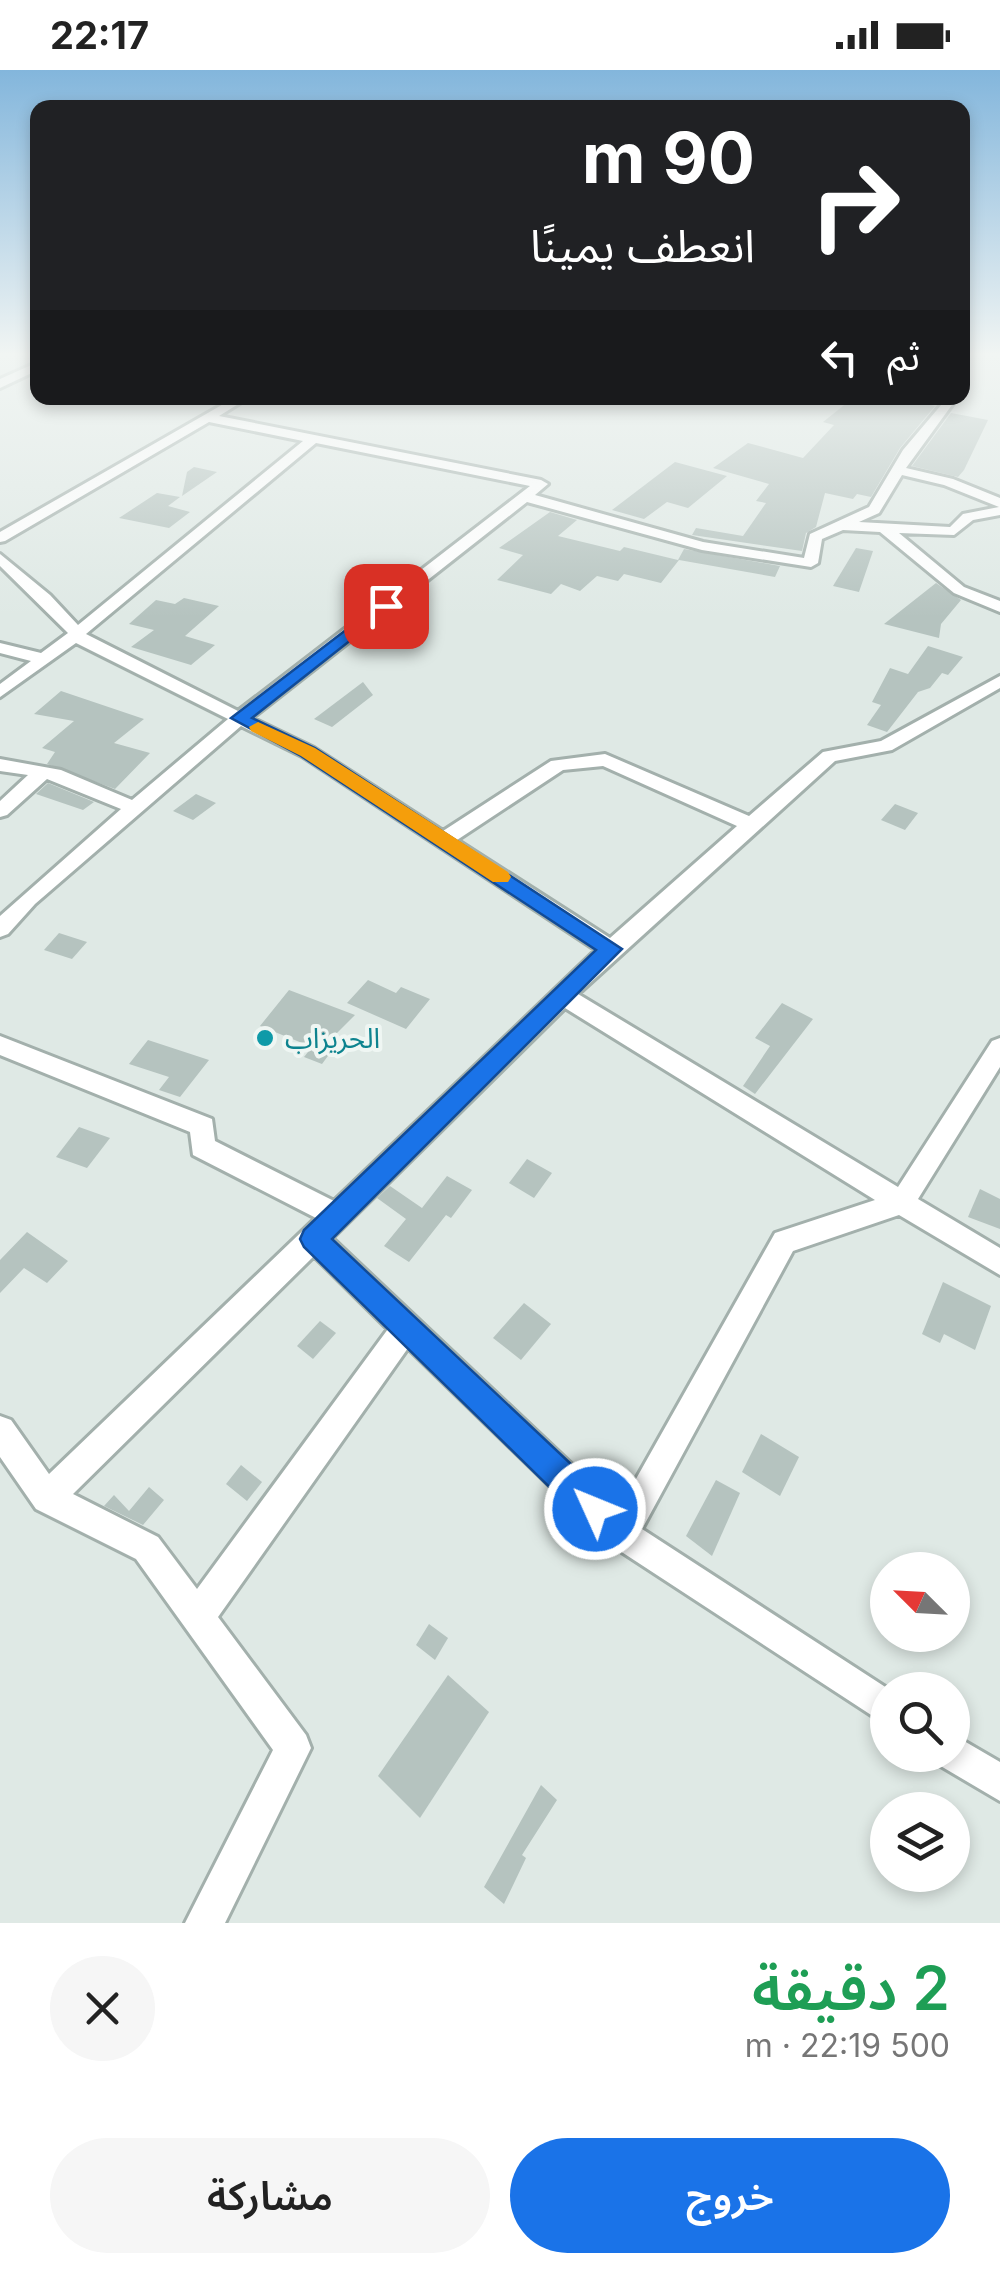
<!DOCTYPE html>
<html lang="ar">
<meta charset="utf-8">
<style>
:root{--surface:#fff;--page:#f6f6f6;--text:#222;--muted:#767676;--accent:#1a73e8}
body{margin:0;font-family:Inter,"Noto Sans Arabic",sans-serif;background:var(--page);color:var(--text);direction:rtl;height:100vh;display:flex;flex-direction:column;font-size:38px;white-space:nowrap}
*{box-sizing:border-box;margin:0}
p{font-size:32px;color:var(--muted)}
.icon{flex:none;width:55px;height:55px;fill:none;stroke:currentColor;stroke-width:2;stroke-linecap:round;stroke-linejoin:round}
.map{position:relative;height:1853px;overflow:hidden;direction:ltr}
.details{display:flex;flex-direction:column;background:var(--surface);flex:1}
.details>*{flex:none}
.guide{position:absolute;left:30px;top:30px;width:940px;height:305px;border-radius:20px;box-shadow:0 5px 15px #0003;direction:rtl;background:#202124;color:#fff;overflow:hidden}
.needle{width:65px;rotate:294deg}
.tools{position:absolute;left:870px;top:1482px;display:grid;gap:20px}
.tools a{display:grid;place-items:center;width:100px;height:100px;border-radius:50%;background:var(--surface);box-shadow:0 5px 15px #0003;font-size:50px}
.pin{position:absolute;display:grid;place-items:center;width:85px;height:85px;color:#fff;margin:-42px;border-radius:20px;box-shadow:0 5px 15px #0006}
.me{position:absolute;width:110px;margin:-55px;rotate:314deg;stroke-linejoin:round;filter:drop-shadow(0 0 8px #0008)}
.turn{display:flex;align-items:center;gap:35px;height:210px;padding:0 50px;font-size:45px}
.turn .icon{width:130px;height:130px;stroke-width:2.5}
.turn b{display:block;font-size:70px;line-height:85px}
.then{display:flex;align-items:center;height:95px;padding:0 50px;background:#0003;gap:20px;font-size:38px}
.round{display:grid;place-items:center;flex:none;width:105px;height:105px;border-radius:52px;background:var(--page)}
.head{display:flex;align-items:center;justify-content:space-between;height:170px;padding:0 50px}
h1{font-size:60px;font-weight:600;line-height:75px;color:#1e9e55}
.action{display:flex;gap:20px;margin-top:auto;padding:20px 50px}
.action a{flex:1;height:115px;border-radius:60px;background:var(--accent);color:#fff;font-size:40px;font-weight:600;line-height:115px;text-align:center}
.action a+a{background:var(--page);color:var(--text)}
.status{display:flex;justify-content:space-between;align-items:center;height:70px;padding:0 50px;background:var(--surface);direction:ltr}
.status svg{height:28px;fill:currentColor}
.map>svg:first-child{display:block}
.building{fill:#b5c3bf}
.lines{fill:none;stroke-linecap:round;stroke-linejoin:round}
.minor-casing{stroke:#a3b0ac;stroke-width:6}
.minor{fill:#fff;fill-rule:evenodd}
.route{fill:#1a73e8;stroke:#114b97;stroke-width:2.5}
.slow{fill:#f59e0b}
.culture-dot{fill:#0f9aa8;stroke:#eff6f3;stroke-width:4}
.labels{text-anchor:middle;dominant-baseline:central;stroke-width:8;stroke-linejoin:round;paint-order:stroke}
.culture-label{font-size:28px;fill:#0d838f;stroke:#eff6f3;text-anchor:start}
</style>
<div class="status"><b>22:17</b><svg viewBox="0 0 49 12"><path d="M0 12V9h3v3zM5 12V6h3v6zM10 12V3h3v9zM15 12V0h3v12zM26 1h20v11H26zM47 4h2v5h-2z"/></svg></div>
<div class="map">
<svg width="1000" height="1853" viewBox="0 0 1000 1853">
<rect width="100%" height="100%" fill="#dfe9e5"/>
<g class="building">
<polygon points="853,328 905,328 935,336 900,378 871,427 857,424 853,429 825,423 816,457 806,463 802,481 692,465 696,458 743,466 766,433 756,431 769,414 713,398 748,373 803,388 834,355 823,352"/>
<polygon points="951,343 988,350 964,400 958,407 912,396"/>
<polygon points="675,392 727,406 688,438 667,432 644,449 612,440"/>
<polygon points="194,397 217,402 182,426 187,402"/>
<polygon points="157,423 180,427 168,436 190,442 169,458 119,448"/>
<polygon points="550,442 577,450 558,466 620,481 624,477 678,490 684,479 780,496 775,507 679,490 661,513 624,504 618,511 597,506 580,521 561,514 551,524 497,510 523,485 499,478"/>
<polygon points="856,478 873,481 859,522 833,516"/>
<polygon points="936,513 961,530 941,554 939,568 884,554"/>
<polygon points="184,528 219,536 185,566 215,575 191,595 131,577 154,560 129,554 156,530 175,534"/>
<polygon points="928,576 963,587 948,605 942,603 930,618 918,622 887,662 867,655 881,635 872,632 890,598 908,604"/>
<polygon points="363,612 373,625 332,657 314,649"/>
<polygon points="61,621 144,649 114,673 150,683 115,719 47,694 55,682 42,678 74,651 34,644"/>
<polygon points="48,713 94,732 83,740 36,724"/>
<polygon points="196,724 216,733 193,750 173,741"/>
<polygon points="895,734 918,743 905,760 881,750"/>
<polygon points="59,863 87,872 72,889 44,880"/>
<polygon points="368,910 396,923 401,917 430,929 406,959 347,933"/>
<polygon points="289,920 355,945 332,968 339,971 322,994 304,987 312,977 260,956"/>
<polygon points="782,933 813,949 755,1024 743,1016 770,976 755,968"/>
<polygon points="148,970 209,990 180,1027 159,1020 169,1007 129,994"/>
<polygon points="79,1057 110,1068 87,1098 56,1087"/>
<polygon points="527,1089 552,1103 534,1128 509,1113"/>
<polygon points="447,1106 472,1120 451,1148 446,1145 409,1192 384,1176 406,1149 377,1128 390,1116 422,1138"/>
<polygon points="980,1119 1000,1129 1000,1159 968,1147"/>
<polygon points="27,1162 68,1191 47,1213 24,1198 0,1223 0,1190"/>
<polygon points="943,1212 991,1236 975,1280 944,1264 940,1273 922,1264"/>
<polygon points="524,1233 551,1254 521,1290 493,1268"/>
<polygon points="320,1251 336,1263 313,1289 297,1276"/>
<polygon points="761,1364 799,1387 780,1426 742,1402"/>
<polygon points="241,1395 262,1412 247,1431 226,1414"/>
<polygon points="716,1410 740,1423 712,1486 686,1466"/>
<polygon points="149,1417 164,1430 143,1455 104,1436 114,1425 129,1441"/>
<polygon points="429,1554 448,1568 435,1590 416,1575"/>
<polygon points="448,1605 489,1642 420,1748 378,1706"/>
<polygon points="541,1715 557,1730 522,1785 526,1788 504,1834 484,1817"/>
</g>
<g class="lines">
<defs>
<g id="minor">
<polygon points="38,292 38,300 0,318 0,309"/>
<path d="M234 328H248L219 346 541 410 548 414 535 425 703 472 804 488 810 464 869 437 903 380 947 328H957L906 398 953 409 1000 428V445L973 450 954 465 899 463 964 517 1000 531V542L954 523 880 462 843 460 822 469 818 493 811 497 702 480 527 432 252 648 314 678 443 761 551 691 605 684 749 746 823 682 881 671 1000 606V618L892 680 835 691 578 924 898 1117 992 971 1000 968V997L918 1129 1000 1178V1205L899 1145 793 1181 642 1459 890 1620 888 1656 611 1475 408 1278 218 1547 306 1665 311 1678 225 1853H185L273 1680 136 1489 36 1439 0 1387V1346L11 1350 49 1404 316 1148 193 1085 190 1062 0 985V966L212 1049 215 1071 334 1131 596 880 302 686 241 656 35 834 8 864 0 867V846L121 739 47 709 7 745 0 747V731L28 705 0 701V689L61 700 132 730 228 649 76 573 0 627V614L31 591 0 583V573L41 583 68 563 0 496V484L50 525 78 555 303 371 209 352 5 471 0 472V462ZM316 373 530 416 238 641 86 564ZM902 405 944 415 999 437 963 444 950 457 859 452 879 443ZM603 696 737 756 610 868 457 770 563 700ZM565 938 875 1130 775 1163 619 1439 332 1168ZM314 1186 388 1259 197 1519 158 1467 73 1424Z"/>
<polygon points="952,1664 1000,1692 1000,1731 939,1695 935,1685 952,1685"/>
</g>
</defs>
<use href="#minor" class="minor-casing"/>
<use href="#minor" class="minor"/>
</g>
<linearGradient id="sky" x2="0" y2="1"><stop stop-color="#83b6dc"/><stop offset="0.52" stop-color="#f1f5f3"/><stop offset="1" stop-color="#f1f5f3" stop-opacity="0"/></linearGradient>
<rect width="1000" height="547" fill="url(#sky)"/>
<polygon class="route" points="381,533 394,536 252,648 315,678 622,879 332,1169 606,1427 611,1439 606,1450 595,1455 583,1450 304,1177 300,1169 304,1160 596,880 301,686 231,648"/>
<polygon class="slow" points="258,652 315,678 508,802 511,807 508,812 493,812 301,686 251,661 249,657"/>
<circle class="culture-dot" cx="265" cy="968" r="10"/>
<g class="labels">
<g class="culture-label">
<text x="285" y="968">الحريزاب</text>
</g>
</g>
</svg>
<div class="tools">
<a><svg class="needle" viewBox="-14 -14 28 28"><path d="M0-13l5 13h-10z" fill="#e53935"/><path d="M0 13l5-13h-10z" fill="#767676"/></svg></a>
<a><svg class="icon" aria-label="search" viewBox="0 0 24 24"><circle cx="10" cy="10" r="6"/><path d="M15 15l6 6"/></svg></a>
<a><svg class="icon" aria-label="layers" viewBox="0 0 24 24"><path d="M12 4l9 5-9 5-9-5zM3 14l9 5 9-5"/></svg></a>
</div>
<div class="pin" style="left:386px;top:536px;background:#d93025"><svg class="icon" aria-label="arrive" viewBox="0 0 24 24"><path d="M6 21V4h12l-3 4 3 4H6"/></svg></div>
<svg class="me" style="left:595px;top:1439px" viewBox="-20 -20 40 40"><circle r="17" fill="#1a73e8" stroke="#fff" stroke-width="3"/><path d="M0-11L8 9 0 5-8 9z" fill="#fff"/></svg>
<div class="guide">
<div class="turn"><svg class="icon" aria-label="right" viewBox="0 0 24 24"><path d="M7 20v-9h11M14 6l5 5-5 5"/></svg><div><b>90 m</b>انعطف يمينًا</div></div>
<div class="then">ثم<svg class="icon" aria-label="left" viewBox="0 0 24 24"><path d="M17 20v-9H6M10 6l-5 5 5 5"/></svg></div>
</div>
</div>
<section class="details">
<div class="head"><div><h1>2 دقيقة</h1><p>500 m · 22:19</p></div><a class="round"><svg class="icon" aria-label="close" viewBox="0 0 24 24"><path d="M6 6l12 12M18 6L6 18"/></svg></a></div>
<div class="action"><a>خروج</a><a>مشاركة</a></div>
</section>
